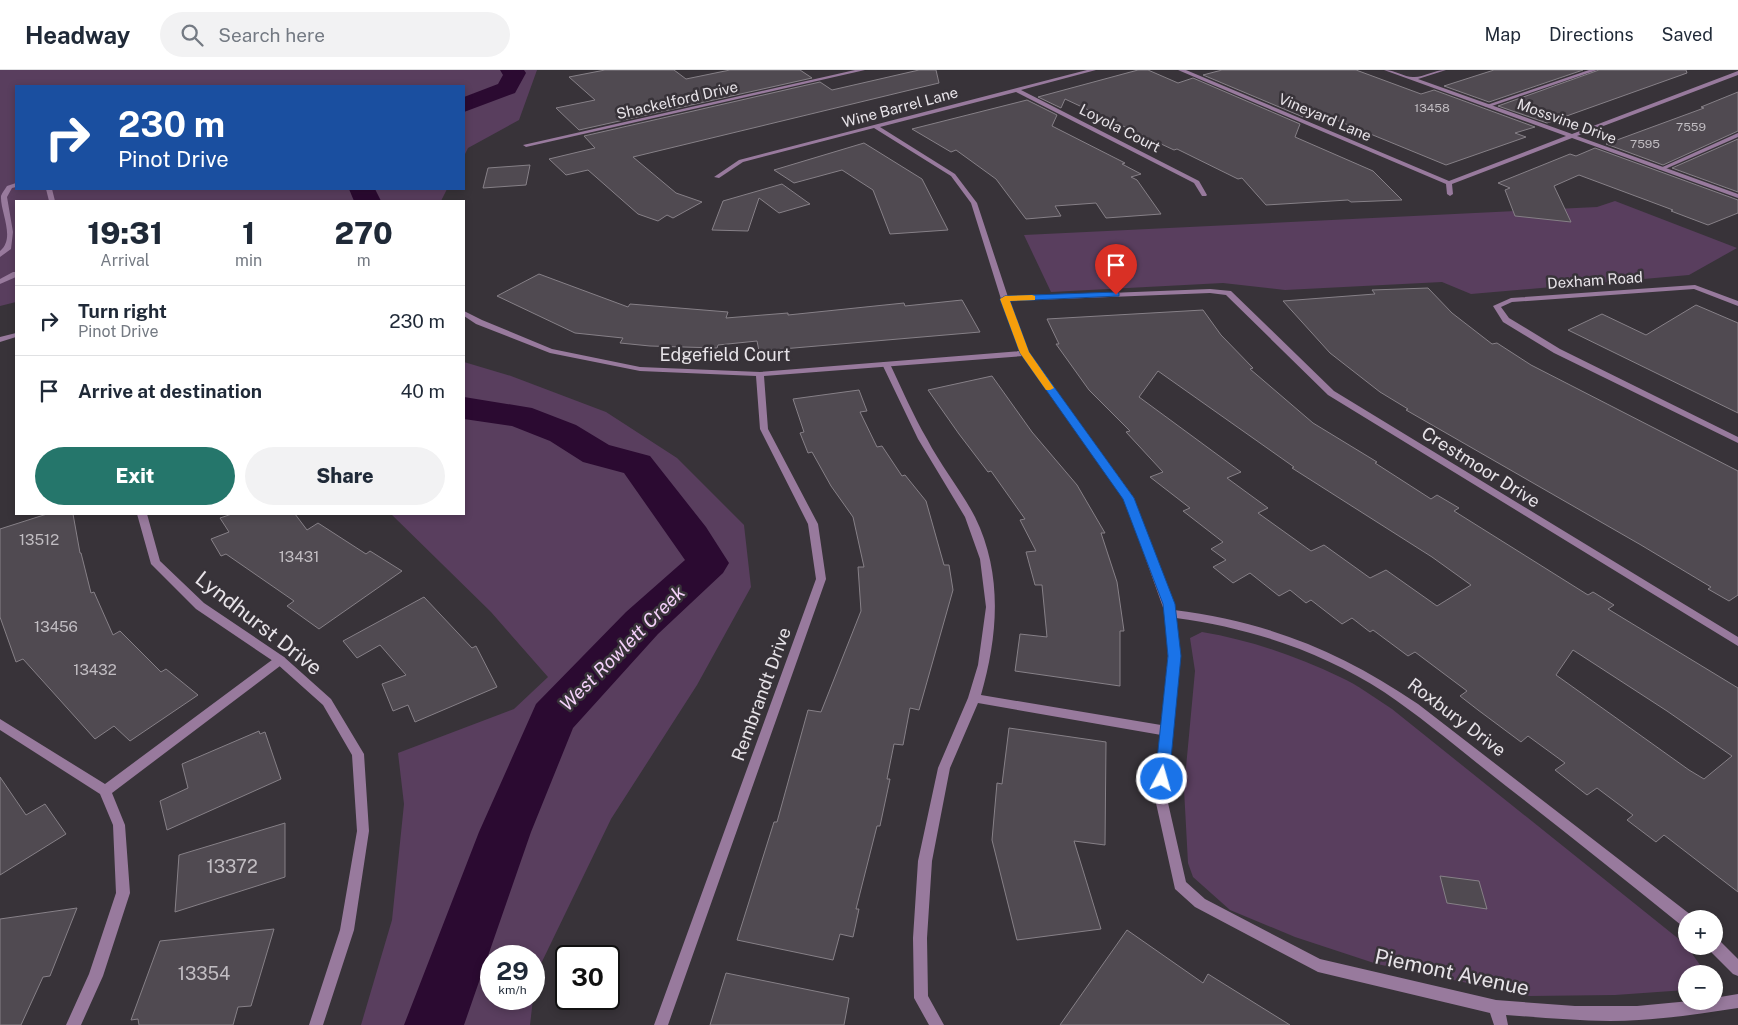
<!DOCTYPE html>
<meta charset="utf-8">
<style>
:root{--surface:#fff;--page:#f2f2f3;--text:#1f2937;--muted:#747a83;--line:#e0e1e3;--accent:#25766b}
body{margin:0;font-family:"Public Sans",sans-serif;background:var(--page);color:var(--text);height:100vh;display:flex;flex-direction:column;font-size:19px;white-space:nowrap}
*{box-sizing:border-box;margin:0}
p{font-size:16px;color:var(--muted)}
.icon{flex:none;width:28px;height:28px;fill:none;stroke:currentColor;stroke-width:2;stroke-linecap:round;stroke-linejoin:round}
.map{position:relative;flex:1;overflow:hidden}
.side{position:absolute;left:15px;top:130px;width:450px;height:315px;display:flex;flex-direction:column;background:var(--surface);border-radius:0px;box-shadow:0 2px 8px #0003}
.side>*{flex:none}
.guide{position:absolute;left:15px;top:15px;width:450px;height:105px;border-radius:0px;box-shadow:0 2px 8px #0003;background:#1a4fa0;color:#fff;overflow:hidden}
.fabs{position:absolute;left:1678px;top:840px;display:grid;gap:10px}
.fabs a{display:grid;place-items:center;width:45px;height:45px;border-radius:50%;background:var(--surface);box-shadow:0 2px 8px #0003;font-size:25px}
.speed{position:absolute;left:480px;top:875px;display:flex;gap:10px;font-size:25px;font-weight:700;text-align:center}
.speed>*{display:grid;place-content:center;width:65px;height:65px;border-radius:50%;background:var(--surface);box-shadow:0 2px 8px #0003;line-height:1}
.speed small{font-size:12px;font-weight:400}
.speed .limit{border:2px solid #111;border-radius:8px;background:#fff;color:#111}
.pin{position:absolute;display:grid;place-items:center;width:42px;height:42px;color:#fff;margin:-51px -21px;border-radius:50% 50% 50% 0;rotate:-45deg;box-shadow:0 0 5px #0007}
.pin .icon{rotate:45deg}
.me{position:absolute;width:55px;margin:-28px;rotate:6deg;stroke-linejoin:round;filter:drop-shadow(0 0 4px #0008)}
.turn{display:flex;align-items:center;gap:18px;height:105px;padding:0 20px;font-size:22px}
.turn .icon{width:65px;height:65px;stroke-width:2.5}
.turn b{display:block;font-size:35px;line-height:42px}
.eta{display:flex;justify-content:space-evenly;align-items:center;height:85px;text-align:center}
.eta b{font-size:30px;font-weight:800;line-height:35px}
.button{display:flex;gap:10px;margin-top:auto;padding:10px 20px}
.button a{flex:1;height:58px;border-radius:30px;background:var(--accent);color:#fff;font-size:20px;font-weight:800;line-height:58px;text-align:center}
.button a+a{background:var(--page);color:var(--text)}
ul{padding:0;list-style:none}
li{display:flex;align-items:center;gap:15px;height:70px;padding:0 20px;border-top:1px solid var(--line)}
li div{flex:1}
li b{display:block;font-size:19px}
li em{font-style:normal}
header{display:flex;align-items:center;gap:30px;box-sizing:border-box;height:70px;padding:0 25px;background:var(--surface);border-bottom:1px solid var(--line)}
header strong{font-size:24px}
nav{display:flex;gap:28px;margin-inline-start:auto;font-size:18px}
.search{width:350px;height:45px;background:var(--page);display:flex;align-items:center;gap:12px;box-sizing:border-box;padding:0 18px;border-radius:28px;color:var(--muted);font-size:19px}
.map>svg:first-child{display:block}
.green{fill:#593e5e}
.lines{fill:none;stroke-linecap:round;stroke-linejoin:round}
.river{fill:#2b0a31;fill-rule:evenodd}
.building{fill:#504a51;stroke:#868087;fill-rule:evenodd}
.lane{fill:#987a9d;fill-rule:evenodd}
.street{fill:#987a9d;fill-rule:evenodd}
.route{fill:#1a73e8;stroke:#114b97}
.slow{fill:#f59e0b}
.labels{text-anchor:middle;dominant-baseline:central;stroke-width:5;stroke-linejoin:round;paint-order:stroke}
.far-number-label{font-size:12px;fill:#c1bdc2}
.far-street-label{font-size:15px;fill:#e7e3e8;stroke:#383339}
.number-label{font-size:15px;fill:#c1bdc2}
.street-label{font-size:18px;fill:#e7e3e8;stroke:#383339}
.near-number-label{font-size:18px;fill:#c1bdc2}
.water-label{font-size:19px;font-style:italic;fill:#f4d1fa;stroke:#383339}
.near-street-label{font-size:21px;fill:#e7e3e8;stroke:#383339}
</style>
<header>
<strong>Headway</strong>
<div class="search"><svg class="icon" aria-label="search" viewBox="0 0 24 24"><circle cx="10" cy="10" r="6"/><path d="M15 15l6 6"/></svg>Search here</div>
<nav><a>Map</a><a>Directions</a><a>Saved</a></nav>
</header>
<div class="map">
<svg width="1738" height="955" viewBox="0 0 1738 955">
<rect width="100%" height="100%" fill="#383339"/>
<g class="green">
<polygon points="0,0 537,0 519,50 468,78 464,86 464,16 16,16 16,119 447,119 441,131 16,131 16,232 0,236"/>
<polygon points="1615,131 1737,178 1689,205 1471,224 1442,212 1285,220 1223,213 1051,222 1024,165 1597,137"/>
<polygon points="464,292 511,306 606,342 677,388 744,455 751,517 697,615 611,749 536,904 534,924 534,886 491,886 491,929 533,929 530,955 361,955 392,850 404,734 398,683 514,639 548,607 491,542 391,444 464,444"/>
<path d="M1202 562C1250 570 1296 586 1340 607 1358 615 1375 628 1392 639L1685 874 1703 899V904H1686V920L1615 925 1530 926 1377 894 1295 867 1230 840 1193 807 1188 793 1184 719 1195 601 1190 568Z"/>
</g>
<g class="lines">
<g class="river">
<polygon points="500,0 524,0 526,3 515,23 464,42 464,27 498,14 503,5"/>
<polygon points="349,119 375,119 381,131 354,131"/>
<polygon points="464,327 532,338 576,355 609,375 650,386 706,457 729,493 723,503 658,564 573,658 531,762 464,955 404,955 479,762 536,634 626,542 685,490 624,403 583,392 550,371 512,356 464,349"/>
</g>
</g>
<g class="building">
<polygon points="605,0 674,0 686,9 730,0 800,0 812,8 579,60 556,38 595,30 569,7"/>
<polygon points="919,0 936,0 939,13 633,87 676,123 702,132 673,148 667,145 658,151 638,144 588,100 566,105 549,89 595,78 584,66 820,12 832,20"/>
<polygon points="1138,0 1148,0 1178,13 1193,8 1300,54 1295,67 1373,101 1402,130 1351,132 1348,130 1266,135 1242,108 1238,109 1177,79 1174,80 1065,29 1061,38 1038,27"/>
<polygon points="1222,0 1356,0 1421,24 1434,20 1535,57 1515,63 1526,67 1446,95 1307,38 1303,47 1203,5"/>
<polygon points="1494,0 1583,0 1489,32 1444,16"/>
<polygon points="1599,0 1686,0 1687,3 1547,53 1498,36"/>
<polygon points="1738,22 1738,61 1663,95 1606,74 1704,38 1701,37"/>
<polygon points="1027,30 1057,45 1052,56 1125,93 1122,94 1141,104 1131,107 1137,110 1161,144 1106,148 1096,133 1055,136 1061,146 1026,149 996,109 956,80 951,82 912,59"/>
<polygon points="1738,69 1738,122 1672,98"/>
<polygon points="864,73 922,109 948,160 890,164 873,120 842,100 794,113 774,100"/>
<polygon points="1595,78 1738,130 1738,143 1708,155 1671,141 1673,140 1579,105 1554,116 1571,152 1515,146 1505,120 1510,118 1498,113 1570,84 1576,86"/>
<polygon points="530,95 526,115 483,118 488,98"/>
<polygon points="782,114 810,134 779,143 759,128 748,161 712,160 723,131"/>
<polygon points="539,204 628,237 630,234 728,242 726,248 788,243 788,245 904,233 905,236 962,230 980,262 759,281 757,271 718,275 717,278 650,276 620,273 623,268 575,263 497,226"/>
<polygon points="1428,218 1452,243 1492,274 1497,273 1531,295 1738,401 1738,525 1729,531 1708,519 1711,517 1641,475 1406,340 1408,339 1380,322 1330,283 1283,231 1375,224 1372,220"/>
<polygon points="1696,235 1738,253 1738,343 1568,260 1602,244 1646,265"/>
<path d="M1203 240 1221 265 1253 298 1250 299 1313 353 1377 392 1375 393 1431 429 1437 425 1459 438 1454 441 1588 525 1593 522 1614 535 1608 539 1738 618V822L1664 765 1656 772 1627 750 1633 745 1597 718 1587 725 1555 700 1565 693 1528 666 1521 672 1478 640 1460 626 1467 621 1415 582 1408 586 1373 560 1370 562 1352 548 1342 554 1311 530 1306 533 1290 520 1279 526 1250 503 1233 513 1213 497 1226 490 1211 479 1223 472 1183 441 1190 438 1150 407 1163 402 1126 362 1130 361 1089 320 1056 274H1059L1047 249ZM1158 301 1294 397 1292 398 1432 487 1471 515 1437 536 1386 500 1370 508 1324 475 1311 481 1258 443 1268 438 1227 408 1241 402 1139 327ZM1573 580 1667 641 1732 686 1704 709 1689 700 1556 605Z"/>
<polygon points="992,306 1032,362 1077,415 1105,463 1101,463 1117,512 1124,561 1120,561 1120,616 1015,601 1020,564 1047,567 1042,515 1035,515 1026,482 1036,481 1020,450 1025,449 991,401 988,402 959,364 928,320"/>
<polygon points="859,320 867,341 860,342 877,377 882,376 902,406 905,405 926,431 944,495 949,495 953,520 919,640 910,638 903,675 894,674 887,709 890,709 880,756 877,756 856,839 859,839 853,867 840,864 833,890 737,870 774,752 777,752 808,640 821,642 861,541 858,497 864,497 853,447 831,416 812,382 808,383 800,363 804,362 793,329"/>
<polygon points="47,444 73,444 80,483 81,483 91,523 94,522 113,565 120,561 161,602 166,599 198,625 130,671 114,656 95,669 23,589 16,592 0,547 0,459"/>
<polygon points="232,444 295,444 307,460 318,453 366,484 370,481 402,501 319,559 287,536 294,531 226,484 221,486 211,469 229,462 220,448"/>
<polygon points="424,527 472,578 476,576 497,617 415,652 408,635 393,641 382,614 406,605 380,575 357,588 343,571"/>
<polygon points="1009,658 1106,672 1105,775 1074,771 1101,859 1017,870 992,770 997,713 1002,714"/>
<polygon points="259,661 260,664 265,662 281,709 167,760 160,731 188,718 182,694"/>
<polygon points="0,707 26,745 45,734 66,764 0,805"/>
<polygon points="285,753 285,807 175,842 179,785"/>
<polygon points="1440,806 1479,811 1487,839 1447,833"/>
<polygon points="77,838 50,906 43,907 21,955 0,955 0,849"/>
<polygon points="274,859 251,936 238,937 233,955 139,955 138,949 131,950 160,871"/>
<polygon points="1127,860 1203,913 1208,904 1290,955 1060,955"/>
<polygon points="726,903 849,928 844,955 710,955"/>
</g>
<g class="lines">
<g class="lane">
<polygon points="1589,0 1597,0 1489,37 1484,36"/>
<polygon points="1738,63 1738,67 1663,100 1658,99"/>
<path d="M16 113V117L12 118 7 127 13 162 11 179 0 187V181C16 168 0 142 1 126 2 123 5 119 7 116Z"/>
<polygon points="46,119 52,119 55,131 49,131"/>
<polygon points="13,202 16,202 16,207 0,214 0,209"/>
<path d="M883 292H889L890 294C902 319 913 345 927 369 941 396 961 420 975 447 1003 504 998 566 981 625L1167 656 1171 658 1173 661 1171 664 1167 666 978 633 950 698 932 791 927 868 928 926 944 955H929L914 928 913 868 918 791 938 698 968 628 978 595 986 537 980 489 965 447 918 369 882 294Z"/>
<polygon points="280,586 284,587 286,590 284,593 112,723 125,755 130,823 103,906 81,955 66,955 89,904 116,823 113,755 100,724 0,660 0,649 105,714 276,587"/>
</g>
<g class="street">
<polygon points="855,0 865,0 526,77 523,75"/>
<path d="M1087 0H1096L1021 20 1199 111 1207 125 1206 126H1202L1194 113 1016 22 880 57 955 104 977 133 1008 227 1210 219 1231 221 1334 321 1738 567V576L1328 325 1226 225 1210 223 1010 231 1029 283 1134 428 1174 540C1268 552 1340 581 1418 634L1691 845 1692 849H1686V856L1681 855C1623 808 1565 762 1506 716 1466 685 1427 651 1384 622 1321 581 1250 558 1176 548L1180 586 1166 724 1186 812 1205 829 1320 889 1496 930 1575 936H1637L1690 931H1714V928L1738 924V938C1705 943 1673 948 1639 950 1595 953 1550 948 1506 945L1508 955H1494L1490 943 1318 902 1195 837 1175 819 1154 724 1168 586 1165 543 1124 428 1023 286 764 306 768 359 818 454 826 509 668 955H654L816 509 808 454 760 359 756 306 640 301 550 283 476 254 464 246V241L482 250 552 279 640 297 760 302 1020 281 1001 229 971 133 951 106 874 58 743 92 719 108 714 107 739 90Z"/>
<path d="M1178 0H1186L1449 111 1566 66 1384 0C1395 0 1404 7 1413 7 1422 8 1434 0 1446 0L1418 9 1572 64 1738 1V5L1577 66 1738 124V128L1572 68 1452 114 1453 124 1450 126 1447 124 1446 114Z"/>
<polygon points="1695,215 1738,231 1738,236 1694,219 1512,232 1501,237 1509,248 1560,279 1738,367 1738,373 1554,283 1503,252 1493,236 1511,228"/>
<polygon points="16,263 16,267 0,272 0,267"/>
<polygon points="137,444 147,444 160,491 204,533 284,587 331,629 364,684 369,761 354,860 323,955 309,955 340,860 357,761 352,685 323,635 276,593 196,539 151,494"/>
<polygon points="1714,868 1719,870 1738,889 1738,906 1733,904 1709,880 1708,876 1714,876"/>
</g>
</g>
<polygon class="route" points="1116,222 1119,223 1119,226 1010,231 1029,282 1134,428 1175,534 1181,586 1169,709 1167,713 1157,713 1155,709 1168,586 1163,534 1123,429 1020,283 1000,229 1005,226"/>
<polygon class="slow" points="1032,225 1035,226 1035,230 1010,231 1029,282 1054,318 1050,320 1046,320 1020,283 1000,229 1005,226"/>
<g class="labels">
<g class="far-number-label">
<text x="1432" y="38">13458</text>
<text x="1691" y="57">7559</text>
<text x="1645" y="74">7595</text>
</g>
<g class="far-street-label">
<text transform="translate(677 30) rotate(-13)">Shackelford Drive</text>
<text transform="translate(900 37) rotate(-15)">Wine Barrel Lane</text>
<text transform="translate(1325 47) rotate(23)">Vineyard Lane</text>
<text transform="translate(1567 51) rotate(20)">Mossvine Drive</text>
<text transform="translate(1120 58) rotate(27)">Loyola Court</text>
<text transform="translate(1595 210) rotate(-4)">Dexham Road</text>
</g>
<g class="number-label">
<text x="39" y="469">13512</text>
<text x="299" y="486">13431</text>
<text x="56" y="556">13456</text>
<text x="95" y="599">13432</text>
</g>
<g class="street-label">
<text x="725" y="284">Edgefield Court</text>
<text transform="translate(1481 397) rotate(32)">Crestmoor Drive</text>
<text transform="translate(761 624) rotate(-70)">Rembrandt Drive</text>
<text transform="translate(1457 647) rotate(37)">Roxbury Drive</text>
</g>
<g class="near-number-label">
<text x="232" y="796">13372</text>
<text x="204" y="903">13354</text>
</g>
<g class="water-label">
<text transform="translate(622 578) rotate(-45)">West Rowlett Creek</text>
</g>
<g class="near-street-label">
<text transform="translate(259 553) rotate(38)">Lyndhurst Drive</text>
<text transform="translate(1452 902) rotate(12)">Piemont Avenue</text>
</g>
</g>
</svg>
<div class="fabs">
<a>+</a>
<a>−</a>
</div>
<div class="speed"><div>29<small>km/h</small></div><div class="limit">30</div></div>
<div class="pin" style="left:1116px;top:225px;background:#d93025"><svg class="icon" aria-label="arrive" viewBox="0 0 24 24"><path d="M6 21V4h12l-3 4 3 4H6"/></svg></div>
<svg class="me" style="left:1162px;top:709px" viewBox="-20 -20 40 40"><circle r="17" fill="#1a73e8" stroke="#fff" stroke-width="3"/><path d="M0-11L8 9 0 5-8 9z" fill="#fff"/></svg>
<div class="guide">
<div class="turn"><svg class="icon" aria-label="right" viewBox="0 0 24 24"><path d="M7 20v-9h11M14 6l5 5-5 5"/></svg><div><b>230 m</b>Pinot Drive</div></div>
</div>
<section class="side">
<div class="eta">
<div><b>19:31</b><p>Arrival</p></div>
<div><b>1</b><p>min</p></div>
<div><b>270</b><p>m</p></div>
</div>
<ul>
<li><svg class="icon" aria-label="right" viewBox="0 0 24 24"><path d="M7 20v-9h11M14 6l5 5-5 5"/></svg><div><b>Turn right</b><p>Pinot Drive</p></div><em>230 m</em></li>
<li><svg class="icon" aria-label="arrive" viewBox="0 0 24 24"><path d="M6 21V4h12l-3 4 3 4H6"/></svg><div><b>Arrive at destination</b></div><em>40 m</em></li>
</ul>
<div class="button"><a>Exit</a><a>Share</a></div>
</section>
</div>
